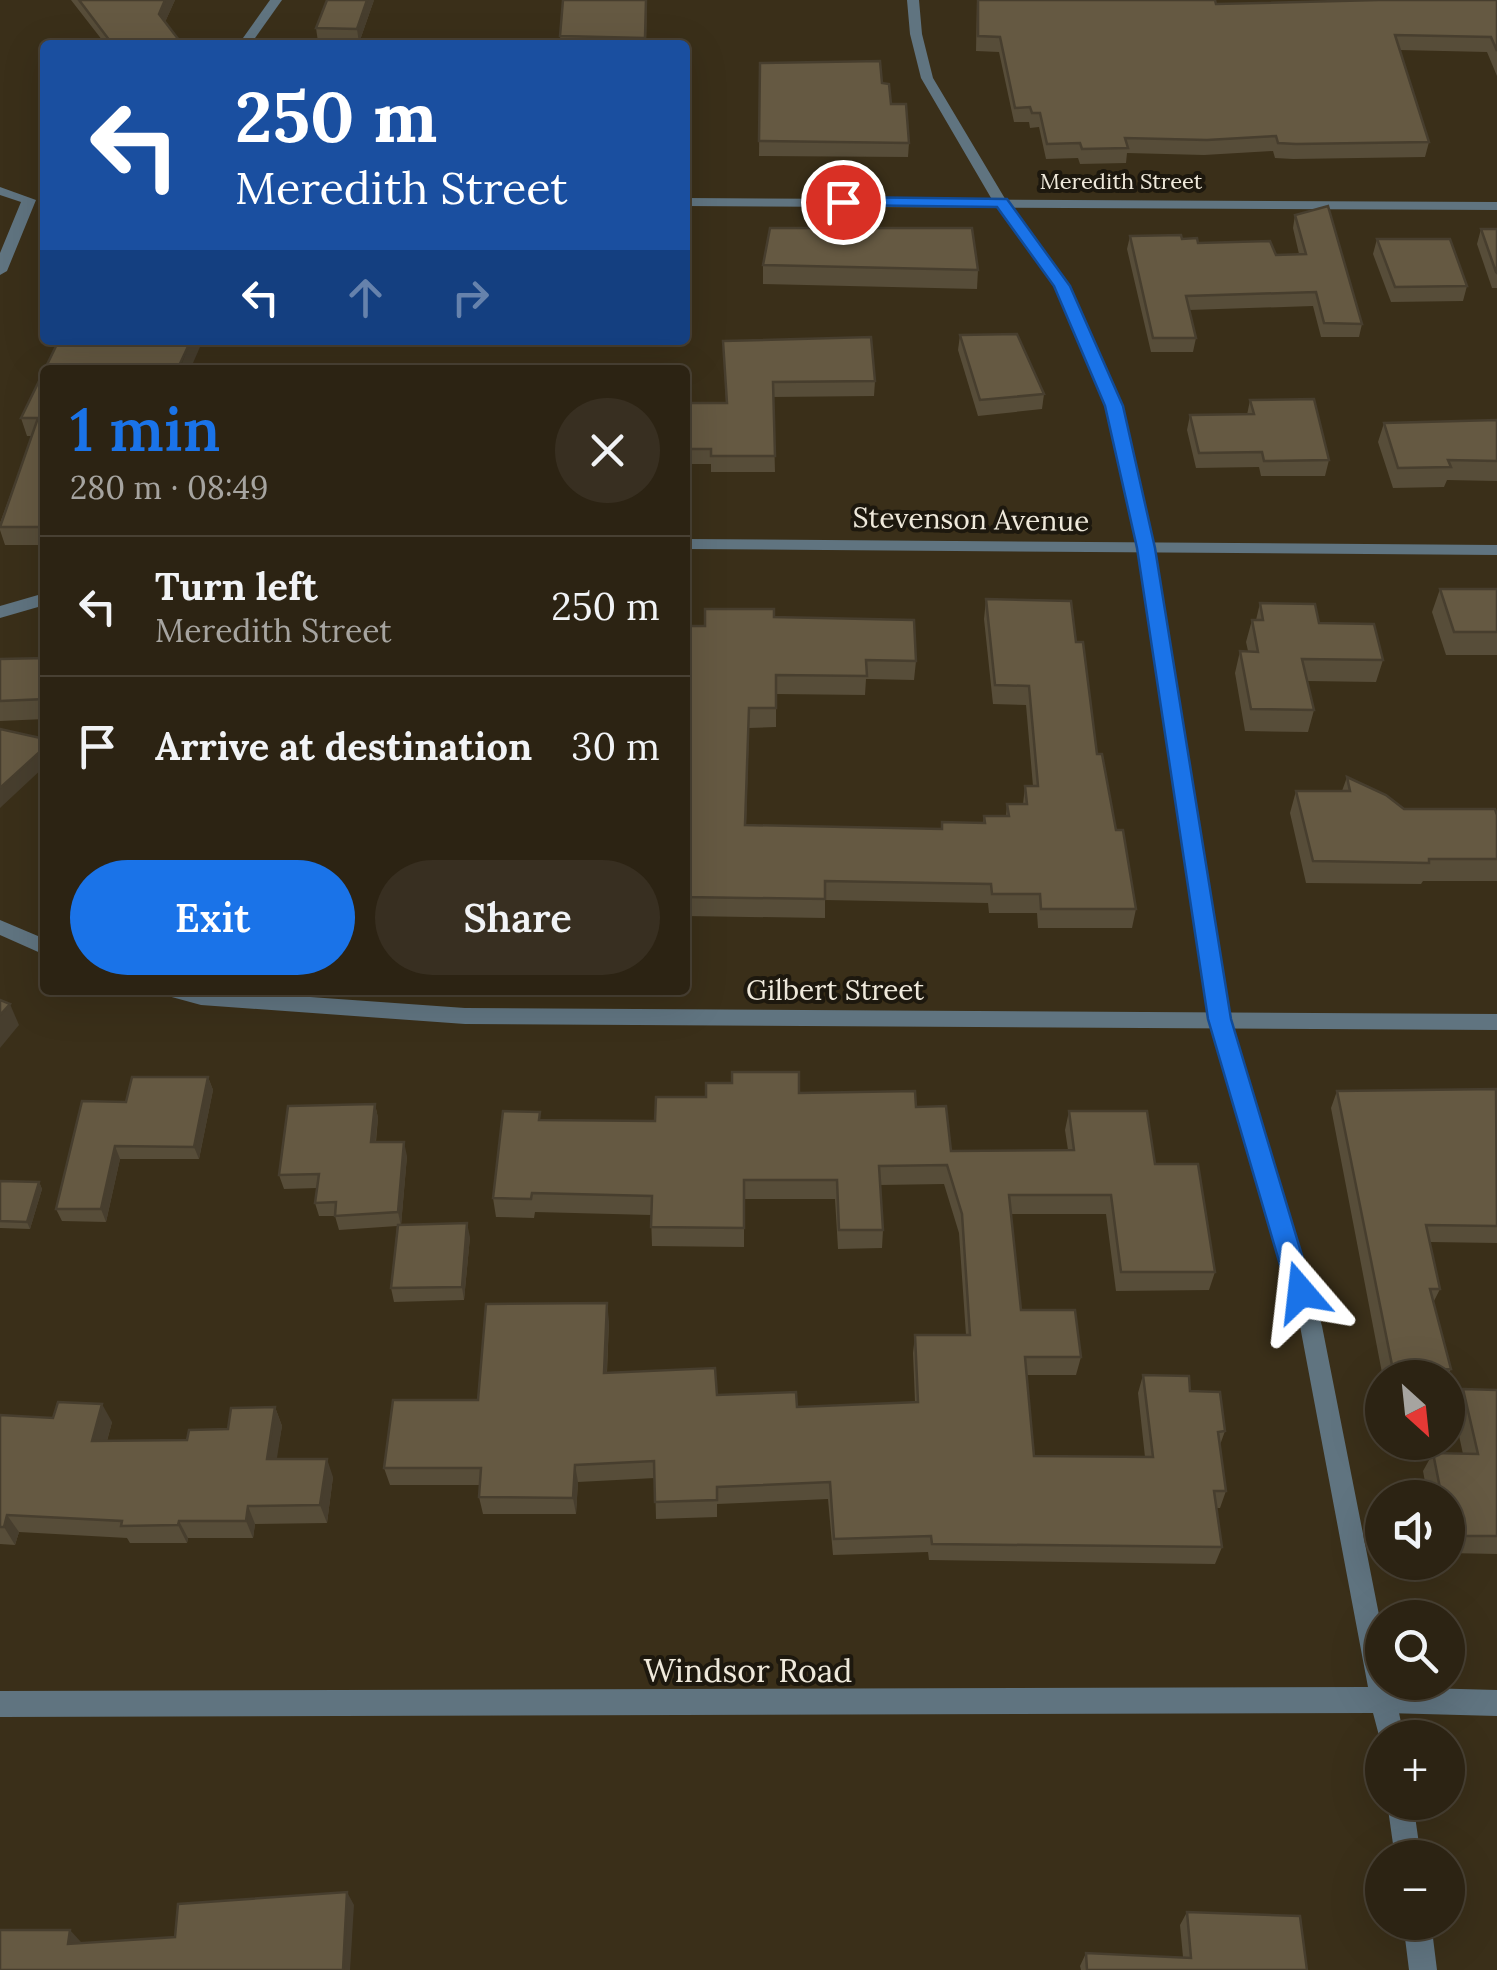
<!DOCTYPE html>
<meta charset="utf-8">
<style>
:root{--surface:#2c2313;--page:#382f21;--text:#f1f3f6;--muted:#a6a4a0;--line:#484033;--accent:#1a73e8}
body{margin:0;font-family:Lora,serif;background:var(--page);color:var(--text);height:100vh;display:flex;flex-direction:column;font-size:38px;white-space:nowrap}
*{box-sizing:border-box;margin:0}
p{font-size:32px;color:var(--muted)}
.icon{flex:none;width:55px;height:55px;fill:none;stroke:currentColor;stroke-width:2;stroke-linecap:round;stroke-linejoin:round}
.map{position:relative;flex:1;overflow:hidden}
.panel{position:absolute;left:40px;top:365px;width:650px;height:630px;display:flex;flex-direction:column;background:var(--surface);border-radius:10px;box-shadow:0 10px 40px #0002,0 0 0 2px var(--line)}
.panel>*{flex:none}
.hud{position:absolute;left:40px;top:40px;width:650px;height:305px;border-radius:10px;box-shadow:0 10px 40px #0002,0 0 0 2px var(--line);background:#1a4fa0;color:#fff;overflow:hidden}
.needle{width:65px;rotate:153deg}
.buttons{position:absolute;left:1365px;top:1360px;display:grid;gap:20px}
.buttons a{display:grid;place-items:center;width:100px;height:100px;border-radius:50%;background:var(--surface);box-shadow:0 10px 40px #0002,0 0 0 2px var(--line);font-size:50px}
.pin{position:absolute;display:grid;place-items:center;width:85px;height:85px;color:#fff;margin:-42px;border:5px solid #fff;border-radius:50%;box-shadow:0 2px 10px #0007}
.me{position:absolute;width:110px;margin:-55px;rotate:343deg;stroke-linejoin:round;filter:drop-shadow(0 0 8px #0008)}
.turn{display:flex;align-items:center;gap:35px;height:210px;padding:0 30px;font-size:45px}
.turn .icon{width:130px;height:130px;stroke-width:2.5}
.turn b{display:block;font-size:70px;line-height:85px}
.lanes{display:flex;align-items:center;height:95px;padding:0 30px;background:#0003;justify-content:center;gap:50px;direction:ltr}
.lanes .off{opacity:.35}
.round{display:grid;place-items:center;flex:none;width:105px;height:105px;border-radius:52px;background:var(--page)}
.head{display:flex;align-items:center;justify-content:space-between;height:170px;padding:0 30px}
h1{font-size:60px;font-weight:600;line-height:75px;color:var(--accent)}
.primary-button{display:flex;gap:20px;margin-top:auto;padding:20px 30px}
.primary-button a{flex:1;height:115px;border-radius:60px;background:var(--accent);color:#fff;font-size:40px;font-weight:600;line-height:115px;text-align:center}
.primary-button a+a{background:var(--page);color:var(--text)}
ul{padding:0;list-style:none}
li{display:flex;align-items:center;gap:30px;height:140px;padding:0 30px;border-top:2px solid var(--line)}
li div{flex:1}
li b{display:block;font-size:38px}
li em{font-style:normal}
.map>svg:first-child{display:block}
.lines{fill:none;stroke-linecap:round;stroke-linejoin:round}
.minor{fill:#607480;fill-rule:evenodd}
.tertiary{fill:#607480;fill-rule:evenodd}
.wall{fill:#574d39}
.shaded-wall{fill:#473e2e}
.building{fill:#655942;stroke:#473e2e;stroke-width:2.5}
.route{fill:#1a73e8;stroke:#114b97;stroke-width:2.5}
.labels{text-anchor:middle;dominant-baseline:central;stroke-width:8;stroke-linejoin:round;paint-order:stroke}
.far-street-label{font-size:22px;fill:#efe9db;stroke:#1d180e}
.street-label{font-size:28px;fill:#efe9db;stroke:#1d180e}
.near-street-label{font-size:32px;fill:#efe9db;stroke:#1d180e}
</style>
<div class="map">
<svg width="1497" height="1970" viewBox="0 0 1497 1970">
<rect width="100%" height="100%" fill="#3a2f19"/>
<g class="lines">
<g class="minor">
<polygon points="270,0 282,0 250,45 238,45"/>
<polygon points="0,187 36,200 7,271 0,275 0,253 21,202 0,195"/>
<polygon points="685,198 1497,202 1497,210 685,206"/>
<polygon points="685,539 1497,545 1497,555 685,549"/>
<polygon points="45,593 45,605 0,618 0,606"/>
<polygon points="0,920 45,939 45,955 0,935"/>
<polygon points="165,990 213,990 465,1008 1497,1014 1497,1030 465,1024 201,1005 168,996"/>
<polygon points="1386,1687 1497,1690 1497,1716 1386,1713 1377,1709 1373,1700 1377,1691"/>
</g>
<g class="tertiary">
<polygon points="907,0 919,0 922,34 933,78 1007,202 1069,286 1122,406 1154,548 1230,1019 1322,1326 1382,1630 1382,1682 1393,1682 1404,1738 1382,1738 1382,1747 1373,1713 0,1717 0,1691 1368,1687 1300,1326 1210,1019 1138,548 1106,406 1055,286 994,203 921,78 910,34"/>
<polygon points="1387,1802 1413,1802 1421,1858 1395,1858"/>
<polygon points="1403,1922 1431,1922 1437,1970 1409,1970"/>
</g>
</g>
<g class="wall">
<polygon points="71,0 175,0 165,22 183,45 106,45"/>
<polygon points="374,0 359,43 318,42 316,28"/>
<polygon points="647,0 646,45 561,45 560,36"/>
<polygon points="977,0 1216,4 1497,0 1497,76 1487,52 1400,50 1429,142 1425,157 1293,159 1275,158 1273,151 1204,155 1127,153 1126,163 1080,164 1078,158 1046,159 1039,127 1030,128 1029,122 1014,122 999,52 976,51"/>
<polygon points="760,63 882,83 909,143 908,157 759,156"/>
<polygon points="1295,215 1362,324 1359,337 1321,337 1313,306 1189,310 1196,338 1193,352 1151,352 1127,249 1130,236 1182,239 1198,243 1276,255 1299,254 1293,228"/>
<polygon points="1481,229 1497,229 1497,288 1492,288 1477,244"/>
<polygon points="1377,239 1467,286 1463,301 1391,302 1373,254"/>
<polygon points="763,265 978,270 977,289 763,284"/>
<polygon points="960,335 1044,394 1042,409 978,416 958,350"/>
<polygon points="59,340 190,370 45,370 45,545 5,545 0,530 0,523 32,436 27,436 21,418"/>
<polygon points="298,340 344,340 343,343 298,344"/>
<polygon points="723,341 875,381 874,396 773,397 775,472 711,472 711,464 685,464 685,403 726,403"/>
<polygon points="1250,400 1329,460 1325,476 1261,476 1259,467 1196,468 1187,430 1190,415 1247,415"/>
<polygon points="1497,420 1497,481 1447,480 1444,487 1393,488 1378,442 1384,423"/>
<polygon points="1440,589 1497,589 1497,655 1446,655 1432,612"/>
<polygon points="986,599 1076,642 1097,754 1136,909 1132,928 1038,928 1037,913 989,913 988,903 825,900 825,918 685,916 685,626 705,626 774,617 916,661 914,680 866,679 865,695 776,694 776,727 749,728 746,825 941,829 942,822 983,823 984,816 1006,816 1007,804 1023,804 1025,786 1033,786 1026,705 993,704 984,619"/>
<polygon points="1260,603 1319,623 1383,660 1376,682 1307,681 1314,710 1308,732 1245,731 1235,673 1240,651 1248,651 1246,642 1252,620 1256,620"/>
<polygon points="45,658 45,719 0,721 0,659"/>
<polygon points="1347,777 1404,809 1497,815 1497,881 1423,881 1421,884 1306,883 1290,813 1296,791 1342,791"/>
<polygon points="208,1077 213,1090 199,1159 120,1159 106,1222 62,1221 56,1209 126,1102"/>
<polygon points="1337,1091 1497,1092 1497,1243 1430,1242 1440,1289 1433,1303 1451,1369 1446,1378 1383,1378 1331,1108"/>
<polygon points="799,1093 916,1107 951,1151 1068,1150 1065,1130 1069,1111 1155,1164 1215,1272 1209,1290 1116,1291 1106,1214 1011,1214 1021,1310 1081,1357 1076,1375 1027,1375 1034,1456 1145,1457 1138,1393 1143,1375 1190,1391 1225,1431 1220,1445 1226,1491 1220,1508 1216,1508 1222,1547 1215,1564 929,1560 928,1552 833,1555 828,1499 717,1504 717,1517 656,1519 655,1478 578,1482 576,1514 483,1514 479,1497 480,1485 390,1485 384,1468 478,1400 609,1321 607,1373 717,1395 797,1407 915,1402 913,1353 915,1335 966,1335 959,1233 944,1184 880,1185 883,1230 882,1248 838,1249 835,1199 744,1199 744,1247 652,1246 651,1215 535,1212 534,1218 496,1217 493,1198 541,1120 655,1121 706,1097"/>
<polygon points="375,1104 378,1118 376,1142 407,1156 401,1225 470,1237 464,1300 394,1302 391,1288 397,1226 339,1230 335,1216 319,1216 315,1203 317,1188 284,1189 279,1175"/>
<polygon points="0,1181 39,1182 42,1189 30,1229 0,1228"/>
<polygon points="1463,1389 1497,1390 1497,1554 1448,1553 1448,1498 1428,1498 1423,1471 1433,1453 1463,1454 1453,1408"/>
<polygon points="275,1407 282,1426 276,1459 333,1477 327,1523 255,1524 253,1538 188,1538 187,1543 130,1543 127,1538 19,1532 15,1545 0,1544 0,1415 112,1422 107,1441 187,1440 228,1429"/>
<polygon points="1187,1912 1307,1970 1081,1970 1080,1966 1086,1953 1183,1957 1180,1925"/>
</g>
<g class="shaded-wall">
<polygon points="165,0 175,0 162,29 159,14"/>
<polygon points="367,0 374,0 359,43 357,29"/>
<polygon points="191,340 203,340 190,370 179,370"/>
<polygon points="45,747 45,766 0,808 0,788"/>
<polygon points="10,1004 19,1025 0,1048 0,1015"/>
<polygon points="208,1077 213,1090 199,1159 194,1147"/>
<polygon points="375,1104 378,1118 374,1156 371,1142"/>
<polygon points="404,1142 407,1156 401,1226 398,1212"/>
<polygon points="115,1146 120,1159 106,1222 101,1209"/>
<polygon points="39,1182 42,1189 30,1229 27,1222"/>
<polygon points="467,1223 470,1237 464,1300 462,1287"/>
<polygon points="607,1303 609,1321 606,1390 604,1373"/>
<polygon points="102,1404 112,1422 102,1459 92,1441"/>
<polygon points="275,1407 282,1426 274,1477 267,1459"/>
<polygon points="327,1459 333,1477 327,1523 320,1505"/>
<polygon points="575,1465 578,1482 576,1514 573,1498"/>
<polygon points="248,1506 255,1524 253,1538 246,1521"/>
<polygon points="7,1515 19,1532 15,1545 4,1527"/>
<polygon points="179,1521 188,1538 187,1543 178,1525"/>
<polygon points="347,1892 354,1905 350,1970 343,1970"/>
<polygon points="70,1930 81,1942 79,1956 68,1944"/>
</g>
<g class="building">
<polygon points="79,0 165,0 159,14 182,44 180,45 113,45"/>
<polygon points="327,0 367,0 357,29 316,28"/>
<polygon points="563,0 646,0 645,38 560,36"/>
<polygon points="978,0 1215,0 1216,4 1379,0 1497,0 1497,51 1491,37 1395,35 1429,142 1296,144 1278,143 1276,136 1207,140 1125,138 1128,148 1082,149 1080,143 1047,144 1040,113 1032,113 1030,107 1015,108 1000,37 978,36"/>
<polygon points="880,61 882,83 889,84 891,104 906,104 909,143 759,141 760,63"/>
<polygon points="1328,206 1362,324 1324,323 1316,292 1186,296 1196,338 1153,338 1130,236 1181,235 1182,239 1197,238 1198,243 1270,241 1276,255 1306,254 1295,215"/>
<polygon points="770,228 972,228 978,270 763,265"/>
<polygon points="1481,229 1497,229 1497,273 1496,272"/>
<polygon points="1377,239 1450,239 1467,286 1395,287"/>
<polygon points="1017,334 1044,394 980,400 960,335"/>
<polygon points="871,337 875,381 773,382 775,456 711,456 711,449 685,449 685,403 727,403 723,341"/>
<polygon points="59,340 191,340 178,368 106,365 104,370 45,370 45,527 0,527 38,418 21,418"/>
<polygon points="1314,399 1329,460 1264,461 1262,452 1199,453 1190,415 1254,414 1250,400"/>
<polygon points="1497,420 1497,461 1448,460 1451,467 1398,468 1384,423"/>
<polygon points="1440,589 1497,589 1497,632 1454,632"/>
<polygon points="986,599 1071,601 1076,642 1083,642 1097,754 1102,754 1116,830 1123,830 1136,909 1041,909 1040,894 992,894 991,884 825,881 825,899 685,897 685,626 705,626 705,609 774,609 774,617 914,620 916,661 866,660 867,676 776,675 776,708 749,708 745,825 942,829 942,822 985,823 984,816 1009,816 1007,804 1027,804 1025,786 1038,786 1029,686 995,685"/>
<polygon points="1260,603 1315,604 1319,623 1374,624 1383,660 1302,659 1314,710 1251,709 1240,651 1258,652 1252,620 1263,620"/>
<polygon points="45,658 45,699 0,701 0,659"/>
<polygon points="0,729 45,739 45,747 0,788"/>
<polygon points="1347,777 1386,795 1404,809 1495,809 1497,815 1497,859 1429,859 1429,863 1313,861 1296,791 1350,791"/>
<polygon points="0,1000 10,1004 0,1015"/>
<polygon points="732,1072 799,1072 799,1093 915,1091 916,1107 946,1106 951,1151 1074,1150 1069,1111 1147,1111 1155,1164 1198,1164 1215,1272 1121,1272 1111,1195 1009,1195 1021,1310 1075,1310 1081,1357 1025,1357 1034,1456 1153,1457 1143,1375 1189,1376 1190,1391 1220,1392 1225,1431 1218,1432 1226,1491 1214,1491 1222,1547 932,1544 931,1536 834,1539 830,1482 717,1487 717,1500 655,1502 654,1461 575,1465 573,1498 479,1497 481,1468 384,1468 393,1400 478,1400 486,1304 607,1303 604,1373 715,1368 717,1395 796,1392 797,1407 918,1402 915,1335 970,1335 962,1214 947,1165 879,1166 883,1230 839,1230 837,1180 744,1180 744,1228 651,1227 652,1196 532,1193 531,1199 493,1198 503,1111 540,1112 539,1120 655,1121 656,1097 706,1097 706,1083 732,1083"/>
<polygon points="132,1077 208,1077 194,1147 115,1146 101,1209 56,1209 82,1101 126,1102"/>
<polygon points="1496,1089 1497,1226 1426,1225 1440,1289 1430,1289 1451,1369 1393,1370 1337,1091"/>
<polygon points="375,1104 371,1142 404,1142 398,1212 335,1216 336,1202 315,1203 319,1174 279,1175 288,1106"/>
<polygon points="0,1181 39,1182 27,1222 0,1221"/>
<polygon points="467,1223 462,1287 391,1288 398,1225"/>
<polygon points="1463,1389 1497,1390 1497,1536 1450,1536 1448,1523 1448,1498 1442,1498 1433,1453 1478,1454"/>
<polygon points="58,1402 102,1404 92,1441 187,1440 189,1430 228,1429 231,1408 275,1407 267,1459 327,1459 320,1505 248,1506 246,1521 179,1521 178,1525 121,1526 122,1521 7,1515 4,1527 0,1527 0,1415 53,1418"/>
<polygon points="347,1892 343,1970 0,1970 0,1930 70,1930 68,1944 175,1937 178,1904"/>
<polygon points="1187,1912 1300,1916 1307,1970 1087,1970 1086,1953 1191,1958"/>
</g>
<polygon class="route" points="843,197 1007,199 1070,286 1123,406 1155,548 1231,1019 1313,1292 1310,1300 1301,1303 1292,1300 1288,1292 1208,1019 1137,548 1105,406 1054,286 997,207 837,205 837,199"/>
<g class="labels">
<g class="far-street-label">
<text x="1121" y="181">Meredith Street</text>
</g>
<g class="street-label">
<text transform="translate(971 519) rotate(1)">Stevenson Avenue</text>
<text x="835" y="990">Gilbert Street</text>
</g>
<g class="near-street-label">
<text x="748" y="1670">Windsor Road</text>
</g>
</g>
</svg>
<div class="buttons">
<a><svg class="needle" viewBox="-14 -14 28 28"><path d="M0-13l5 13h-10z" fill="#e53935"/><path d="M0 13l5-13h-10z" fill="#a6a4a0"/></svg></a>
<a><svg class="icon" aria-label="sound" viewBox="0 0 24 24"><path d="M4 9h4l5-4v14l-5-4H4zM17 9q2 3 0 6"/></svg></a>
<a><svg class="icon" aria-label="search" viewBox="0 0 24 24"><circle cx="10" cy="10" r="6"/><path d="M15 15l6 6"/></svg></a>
<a>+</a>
<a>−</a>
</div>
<div class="pin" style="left:843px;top:202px;background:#d93025"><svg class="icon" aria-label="arrive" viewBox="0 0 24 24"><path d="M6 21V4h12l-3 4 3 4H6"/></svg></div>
<svg class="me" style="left:1301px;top:1292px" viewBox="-20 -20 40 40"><path d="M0-17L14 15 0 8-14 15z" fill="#1a73e8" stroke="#fff" stroke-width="4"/></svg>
<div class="hud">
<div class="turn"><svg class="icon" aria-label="left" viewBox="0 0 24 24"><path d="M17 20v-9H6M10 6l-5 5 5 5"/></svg><div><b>250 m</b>Meredith Street</div></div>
<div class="lanes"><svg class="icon" aria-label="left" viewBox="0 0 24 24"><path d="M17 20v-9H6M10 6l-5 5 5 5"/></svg><svg class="icon off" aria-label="ahead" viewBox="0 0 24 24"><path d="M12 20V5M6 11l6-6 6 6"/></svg><svg class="icon off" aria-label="right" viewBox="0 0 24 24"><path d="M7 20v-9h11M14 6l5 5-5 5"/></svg></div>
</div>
<section class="panel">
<div class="head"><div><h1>1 min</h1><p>280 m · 08:49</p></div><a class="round"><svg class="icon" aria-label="close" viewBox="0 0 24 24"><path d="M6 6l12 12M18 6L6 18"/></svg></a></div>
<ul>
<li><svg class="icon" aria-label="left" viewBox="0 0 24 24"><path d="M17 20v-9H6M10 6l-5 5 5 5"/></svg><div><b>Turn left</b><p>Meredith Street</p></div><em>250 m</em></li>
<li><svg class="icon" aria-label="arrive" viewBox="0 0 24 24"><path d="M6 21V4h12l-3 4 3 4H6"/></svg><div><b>Arrive at destination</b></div><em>30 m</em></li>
</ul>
<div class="primary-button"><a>Exit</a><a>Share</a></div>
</section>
</div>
